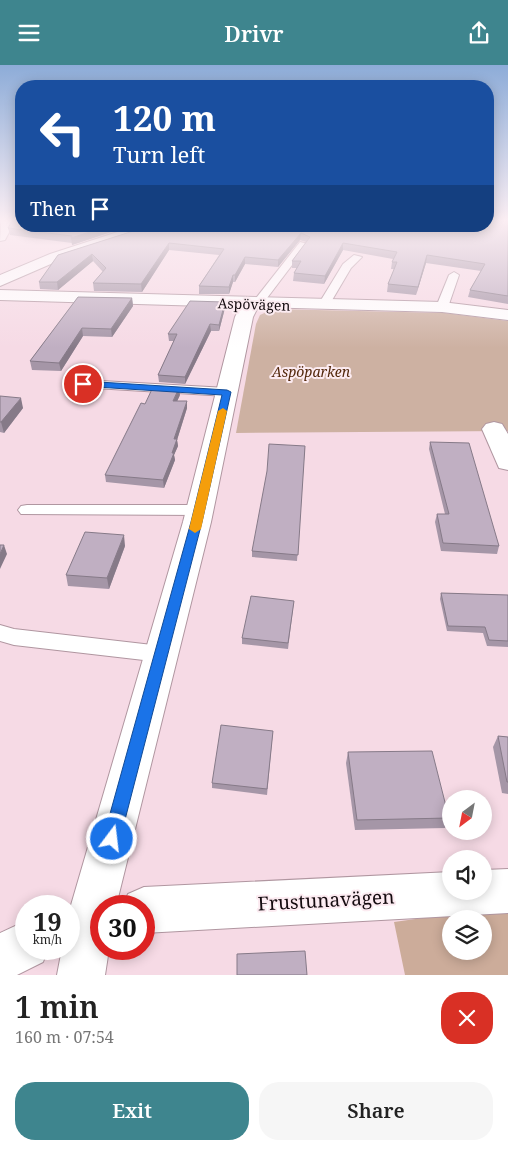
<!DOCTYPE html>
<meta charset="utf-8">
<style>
:root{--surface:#fff;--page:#f6f6f6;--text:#222;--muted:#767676;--accent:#3e858e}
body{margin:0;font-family:"Noto Serif",serif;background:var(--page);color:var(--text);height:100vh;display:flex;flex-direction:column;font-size:19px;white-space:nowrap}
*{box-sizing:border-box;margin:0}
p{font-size:16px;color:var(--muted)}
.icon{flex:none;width:28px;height:28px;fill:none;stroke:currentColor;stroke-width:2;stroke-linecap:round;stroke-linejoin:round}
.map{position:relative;height:910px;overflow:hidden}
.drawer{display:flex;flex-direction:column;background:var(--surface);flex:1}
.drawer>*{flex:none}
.hud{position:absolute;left:15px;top:15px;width:479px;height:152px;border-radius:20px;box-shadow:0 2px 12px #0003;background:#1a4fa0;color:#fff;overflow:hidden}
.needle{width:32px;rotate:212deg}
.buttons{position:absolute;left:442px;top:725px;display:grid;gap:10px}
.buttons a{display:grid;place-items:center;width:50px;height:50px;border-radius:50%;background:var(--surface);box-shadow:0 2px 12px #0003;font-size:25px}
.speed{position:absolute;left:15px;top:830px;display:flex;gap:10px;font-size:25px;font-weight:700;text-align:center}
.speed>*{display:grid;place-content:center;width:65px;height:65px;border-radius:50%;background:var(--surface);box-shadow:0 2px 12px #0003;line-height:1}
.speed small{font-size:12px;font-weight:400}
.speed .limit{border:8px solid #d22;background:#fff;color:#111}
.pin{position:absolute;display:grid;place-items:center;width:42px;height:42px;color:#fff;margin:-21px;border:2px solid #fff;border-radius:50%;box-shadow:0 1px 5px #0007}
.me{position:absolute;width:55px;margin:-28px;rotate:15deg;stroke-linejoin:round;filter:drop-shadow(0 0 4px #0008)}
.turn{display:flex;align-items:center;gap:18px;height:105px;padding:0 15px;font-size:22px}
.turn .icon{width:65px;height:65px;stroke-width:2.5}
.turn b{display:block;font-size:35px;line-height:42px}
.then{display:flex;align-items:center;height:48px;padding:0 15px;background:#0003;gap:10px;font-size:19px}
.round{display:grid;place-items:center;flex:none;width:52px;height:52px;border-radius:20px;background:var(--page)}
.overview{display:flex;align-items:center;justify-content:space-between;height:85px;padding:0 15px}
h1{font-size:30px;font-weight:600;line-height:38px}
.cta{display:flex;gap:10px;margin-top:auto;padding:10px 15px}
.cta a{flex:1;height:58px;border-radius:20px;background:var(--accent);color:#fff;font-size:20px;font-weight:600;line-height:58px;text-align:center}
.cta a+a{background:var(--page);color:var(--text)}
header{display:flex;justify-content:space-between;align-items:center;height:65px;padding:0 15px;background:var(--accent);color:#fff;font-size:22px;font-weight:600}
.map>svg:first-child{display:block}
.green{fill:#cdb1a2}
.forest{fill:#ccac9a;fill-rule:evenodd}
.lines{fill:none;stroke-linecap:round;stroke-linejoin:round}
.service-casing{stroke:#b096a0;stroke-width:2}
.minor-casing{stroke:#b096a0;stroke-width:2}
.service{fill:#fff;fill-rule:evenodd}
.minor{fill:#fff;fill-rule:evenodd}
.wall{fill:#a596a7}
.shaded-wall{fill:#867a88}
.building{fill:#c0afc2;stroke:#867a88}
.route{fill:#1a73e8;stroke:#114b97}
.slow{fill:#f59e0b}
.labels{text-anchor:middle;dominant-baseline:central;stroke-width:4;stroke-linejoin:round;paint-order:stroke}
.far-street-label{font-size:14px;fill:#140b0f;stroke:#fcebf1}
.far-park-label{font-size:14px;font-style:italic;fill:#53280c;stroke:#fcebf1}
.near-street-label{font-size:19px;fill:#140b0f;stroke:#fcebf1}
</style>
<header><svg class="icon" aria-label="menu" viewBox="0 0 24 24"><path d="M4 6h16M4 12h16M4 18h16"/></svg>Drivr<svg class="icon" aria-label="share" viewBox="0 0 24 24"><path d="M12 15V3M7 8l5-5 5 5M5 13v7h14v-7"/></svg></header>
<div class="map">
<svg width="508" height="910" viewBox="0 0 508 910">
<rect width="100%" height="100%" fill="#f6dae5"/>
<polygon class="green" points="273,244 445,248 508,256 508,366 236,368 256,259 260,250"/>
<path class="forest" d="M508 841V910H405L394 857ZM451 854H484V886H451Z"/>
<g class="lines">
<defs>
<g id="service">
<polygon points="300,177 308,179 261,241 253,241 253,237"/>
<polygon points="354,190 362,192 351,203 328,242 320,242 318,240 343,199"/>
<polygon points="454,207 459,210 448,242 446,244 438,244 436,242 449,210"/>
<polygon points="83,315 227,323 234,327 227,331 78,322 76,319 78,316"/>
<polygon points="27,440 200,440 206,441 209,445 206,449 200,450 21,449 18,445 21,441"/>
<polygon points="0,560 14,564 161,581 169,583 172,589 169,595 161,597 14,580 0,576"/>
</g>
<g id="minor">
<polygon points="1,156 15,156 5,175 0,176"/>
<polygon points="136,161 158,161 156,164 60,195 0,221 0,210 50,189"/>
<polygon points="0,225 442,237 508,245 508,255 442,247 258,242 253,252 211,457 116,841 101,841 101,884 109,884 105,910 57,910 62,884 69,884 69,847 183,457 235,252 240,242 0,235"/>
<polygon points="494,357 502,359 508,369 508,405 499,403 482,364 486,359"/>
<polygon points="508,804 508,848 144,868 144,841 123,841 128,829 144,822 451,807 451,826 484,826 484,805"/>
<polygon points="26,856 26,884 48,884 43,897 17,910 0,910 0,868"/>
</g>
</defs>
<use href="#service" class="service-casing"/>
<use href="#minor" class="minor-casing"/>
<use href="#service" class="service"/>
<use href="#minor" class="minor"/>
</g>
<g class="wall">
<polygon points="508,156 508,239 468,232 470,225 481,206 426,198 416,230 387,227 388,219 394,204 391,204 392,197 393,194 343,185 324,219 293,216 294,208 297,203 292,203 292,196 306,177 300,175 278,202 245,199 235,217 233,217 229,229 199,229 199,221 219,190 169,185 142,227 94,226 93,218 103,207 93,196 58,225 40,224 39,217 58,190 149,161"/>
<polygon points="129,161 72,180 72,178 10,170 8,163"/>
<polygon points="78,232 132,233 133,241 112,272 83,271 61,306 32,305 30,296"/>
<polygon points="225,237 225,243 219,266 211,266 185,319 159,317 158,310 174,276 169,276 168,269"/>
<polygon points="180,330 177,336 187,343 177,375 178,381 174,390 175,395 164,423 106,417 105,410"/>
<polygon points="0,331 23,343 4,368 0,367"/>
<polygon points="430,377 499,481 497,489 441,486 435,457 437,449 445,449 429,384"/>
<polygon points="305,381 297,496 252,492 252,486"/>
<polygon points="125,481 109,524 68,521 66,510"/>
<polygon points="441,528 508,530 508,582 487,581 483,568 447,566 440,534"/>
<polygon points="294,536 288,584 242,579 242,573"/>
<polygon points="273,666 267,730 212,723 212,718"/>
<polygon points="498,671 508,672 508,729 502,728 493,682"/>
<polygon points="348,687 449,753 445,763 355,765 346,698"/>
</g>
<g class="shaded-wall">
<polygon points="108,161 129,161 72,180 71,173"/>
<polygon points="301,168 300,175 278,202 278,195"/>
<polygon points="169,178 169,185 142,227 141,219"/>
<polygon points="343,178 343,185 324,219 325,211"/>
<polygon points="92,189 93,196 58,225 57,217"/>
<polygon points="427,190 426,198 416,230 418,222"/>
<polygon points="245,192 245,199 235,217 235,210"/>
<polygon points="233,210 233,217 229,229 229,222"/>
<polygon points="132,233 133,241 112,272 111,264"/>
<polygon points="225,237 225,243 219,266 219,260"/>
<polygon points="210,259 211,266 185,319 185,312"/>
<polygon points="82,263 83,271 61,306 59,298"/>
<polygon points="179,323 180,330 174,343 173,336"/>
<polygon points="21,333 23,343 4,368 1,357"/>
<polygon points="187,336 187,343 177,375 178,381 174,390 175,395 164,423 163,415 172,388 174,374"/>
<polygon points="124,470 125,481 109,524 107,513"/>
<polygon points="4,480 7,489 0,504 0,489"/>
</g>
<g class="building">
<polygon points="12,156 21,156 21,161 108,161 71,173 72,171 8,163"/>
<polygon points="488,156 508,156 508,231 470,225 485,199 427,190 418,222 388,219 397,197 392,197 397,187 343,178 325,211 294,208 301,196 292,196 310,172 301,168 278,195 245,192 235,210 233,210 229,222 199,221 224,184 169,178 141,219 93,218 106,203 92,189 57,217 39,217 58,190 149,161 488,161"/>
<polygon points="78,232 132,233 111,264 82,263 59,298 30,296"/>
<polygon points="190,236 225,237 219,260 210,259 185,312 158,310 177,269 168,269"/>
<polygon points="153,322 179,323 173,336 187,336 174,374 177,374 172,388 174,388 163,415 105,410 141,338 145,339"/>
<polygon points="0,331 21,333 1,357 0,357"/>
<polygon points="430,377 469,378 499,481 443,478 437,449 449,449"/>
<polygon points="269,379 305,381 298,490 252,486 267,406"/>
<polygon points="85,467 124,470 107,513 66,510"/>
<polygon points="0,480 4,480 0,489"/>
<polygon points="441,528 508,530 508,576 489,575 485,562 448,561"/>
<polygon points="251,531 294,536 288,578 242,573"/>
<polygon points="221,660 273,666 267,724 212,718"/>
<polygon points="498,671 508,672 508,717 507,717"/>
<polygon points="432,686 449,753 357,755 348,687"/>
<polygon points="305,886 307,910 237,910 237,889"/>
</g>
<linearGradient id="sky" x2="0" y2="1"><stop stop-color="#8dacd8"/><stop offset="0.55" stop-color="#fbeef3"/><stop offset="1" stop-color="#fbeef3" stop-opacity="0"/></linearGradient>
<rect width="508" height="283" fill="url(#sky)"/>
<polygon class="route" points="83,316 227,325 231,327 202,457 120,774 118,780 112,782 105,780 103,774 191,457 222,330 80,321 80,317"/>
<polygon class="slow" points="223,343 227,346 201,464 195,468 189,464 218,346"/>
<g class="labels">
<g class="far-street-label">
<text transform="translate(254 239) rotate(2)">Aspövägen</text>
</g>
<g class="far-park-label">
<text x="311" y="306">Aspöparken</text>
</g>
<g class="near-street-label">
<text transform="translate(326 835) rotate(-3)">Frustunavägen</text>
</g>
</g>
</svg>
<div class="buttons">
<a><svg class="needle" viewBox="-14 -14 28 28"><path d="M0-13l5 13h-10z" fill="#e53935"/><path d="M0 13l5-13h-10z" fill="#767676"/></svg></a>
<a><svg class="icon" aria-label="sound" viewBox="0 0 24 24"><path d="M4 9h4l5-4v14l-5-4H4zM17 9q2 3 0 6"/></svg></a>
<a><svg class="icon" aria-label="layers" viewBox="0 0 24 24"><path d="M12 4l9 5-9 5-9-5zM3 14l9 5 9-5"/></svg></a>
</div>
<div class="speed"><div>19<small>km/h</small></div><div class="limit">30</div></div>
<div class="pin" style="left:83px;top:319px;background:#d93025"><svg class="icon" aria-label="arrive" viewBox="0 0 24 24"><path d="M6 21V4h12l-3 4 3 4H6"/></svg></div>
<svg class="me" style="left:112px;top:774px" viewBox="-20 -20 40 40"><circle r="17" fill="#1a73e8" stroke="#fff" stroke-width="3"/><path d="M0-11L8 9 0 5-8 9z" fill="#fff"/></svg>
<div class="hud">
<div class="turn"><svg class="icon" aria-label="left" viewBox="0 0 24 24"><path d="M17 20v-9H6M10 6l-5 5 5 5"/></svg><div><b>120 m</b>Turn left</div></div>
<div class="then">Then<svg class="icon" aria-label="arrive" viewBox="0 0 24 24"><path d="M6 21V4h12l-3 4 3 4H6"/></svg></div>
</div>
</div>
<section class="drawer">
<div class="overview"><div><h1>1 min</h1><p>160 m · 07:54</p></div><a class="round" style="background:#d93025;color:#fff"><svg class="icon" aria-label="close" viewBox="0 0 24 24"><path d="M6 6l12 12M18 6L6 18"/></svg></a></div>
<div class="cta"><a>Exit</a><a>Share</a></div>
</section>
